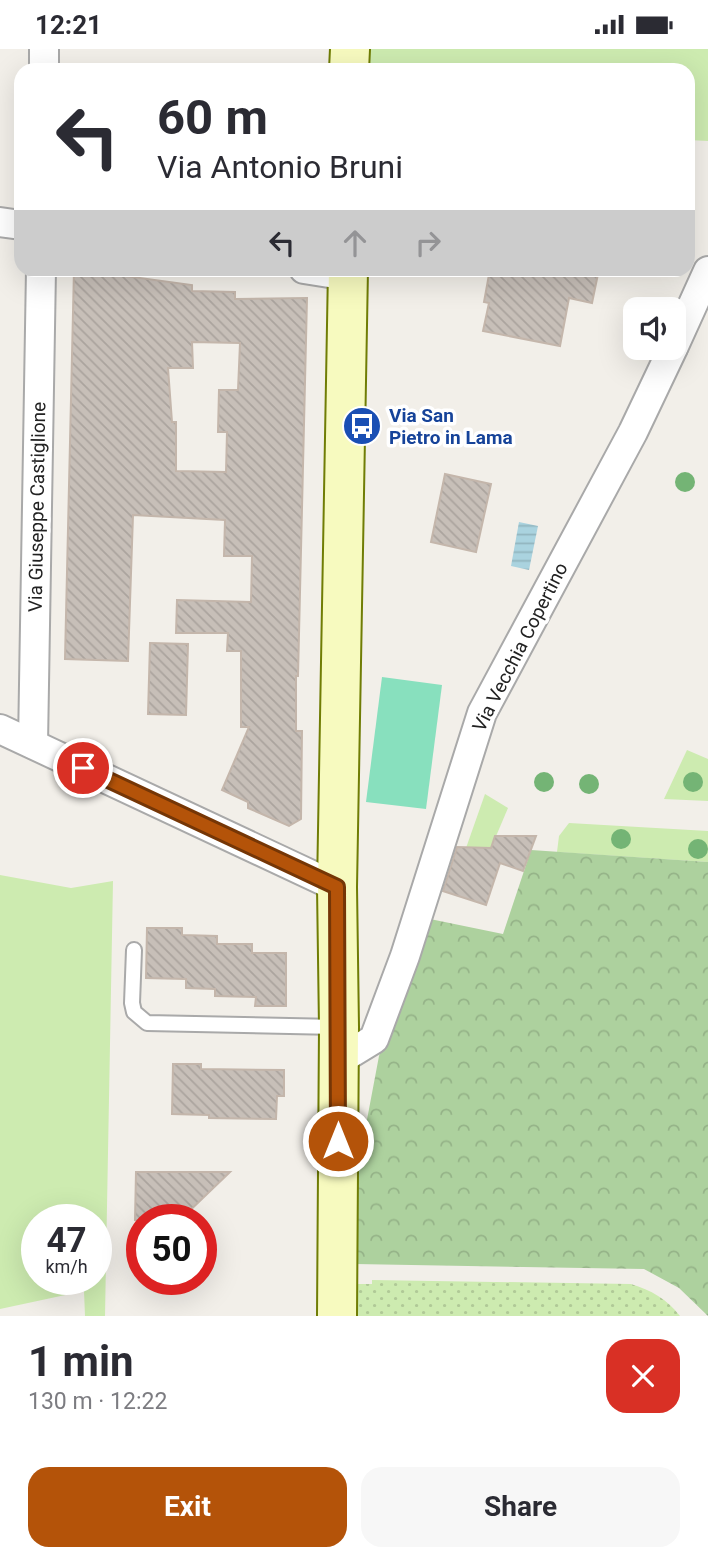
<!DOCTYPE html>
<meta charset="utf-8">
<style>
:root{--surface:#fff;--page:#f7f7f7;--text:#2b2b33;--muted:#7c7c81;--accent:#b45309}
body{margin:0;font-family:Roboto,sans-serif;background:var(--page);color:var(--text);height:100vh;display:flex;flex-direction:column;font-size:26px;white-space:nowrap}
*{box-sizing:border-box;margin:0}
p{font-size:23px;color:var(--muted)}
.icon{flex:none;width:38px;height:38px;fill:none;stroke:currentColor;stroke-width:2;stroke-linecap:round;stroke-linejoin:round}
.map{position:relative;height:1267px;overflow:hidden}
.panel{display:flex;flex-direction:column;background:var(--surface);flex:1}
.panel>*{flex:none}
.guide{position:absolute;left:14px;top:14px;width:681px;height:214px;border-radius:21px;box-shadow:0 7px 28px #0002;background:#fff;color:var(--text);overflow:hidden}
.tools{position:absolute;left:623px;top:248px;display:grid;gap:14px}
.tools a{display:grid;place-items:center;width:63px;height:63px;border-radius:14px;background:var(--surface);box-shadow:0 7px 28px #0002;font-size:35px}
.speed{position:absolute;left:21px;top:1155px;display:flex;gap:14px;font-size:35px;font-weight:700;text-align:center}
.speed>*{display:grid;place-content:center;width:91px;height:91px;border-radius:50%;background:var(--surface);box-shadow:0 7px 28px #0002;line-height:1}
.speed small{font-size:18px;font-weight:400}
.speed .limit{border:10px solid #d22;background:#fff;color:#111}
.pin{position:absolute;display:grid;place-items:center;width:60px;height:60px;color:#fff;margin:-30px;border:4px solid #fff;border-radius:50%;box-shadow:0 2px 7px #0007}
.me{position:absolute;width:77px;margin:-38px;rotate:0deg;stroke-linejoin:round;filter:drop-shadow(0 0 5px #0008)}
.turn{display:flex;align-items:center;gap:24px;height:147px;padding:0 28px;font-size:32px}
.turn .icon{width:91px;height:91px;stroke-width:2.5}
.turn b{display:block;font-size:49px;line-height:60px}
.lanes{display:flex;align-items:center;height:66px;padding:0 28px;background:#0003;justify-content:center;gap:35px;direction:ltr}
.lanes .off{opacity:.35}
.round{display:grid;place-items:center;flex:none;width:74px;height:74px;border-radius:21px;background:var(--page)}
.summary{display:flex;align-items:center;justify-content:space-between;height:119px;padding:0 28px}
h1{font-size:42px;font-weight:700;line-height:52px}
.cta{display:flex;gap:14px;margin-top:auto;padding:14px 28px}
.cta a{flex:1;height:80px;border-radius:21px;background:var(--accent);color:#fff;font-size:28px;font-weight:700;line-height:80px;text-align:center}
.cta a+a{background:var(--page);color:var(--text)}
.status{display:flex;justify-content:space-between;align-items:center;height:49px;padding:0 35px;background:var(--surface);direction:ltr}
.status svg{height:19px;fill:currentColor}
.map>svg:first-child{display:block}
.grass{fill:#cdebb0;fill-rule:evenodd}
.forest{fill:url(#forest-crowns)}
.garden{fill:url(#garden-dots)}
.pitch{fill:#88e0be}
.water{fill:url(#water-rules)}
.building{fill:url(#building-back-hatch);stroke:#c4b6ab;stroke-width:2;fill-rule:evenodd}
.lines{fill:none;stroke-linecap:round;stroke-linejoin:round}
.lane-casing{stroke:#a9a9a9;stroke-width:18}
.street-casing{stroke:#a9a9a9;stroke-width:32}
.secondary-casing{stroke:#707d05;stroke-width:42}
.lane{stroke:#fff;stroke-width:14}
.street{stroke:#fff;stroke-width:28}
.secondary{stroke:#f7fabf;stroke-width:38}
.tree{fill:#74b475}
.route-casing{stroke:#753606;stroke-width:18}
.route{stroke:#b45309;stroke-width:12}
.labels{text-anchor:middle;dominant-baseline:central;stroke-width:7;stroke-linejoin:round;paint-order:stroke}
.transit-label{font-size:19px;font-weight:bold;fill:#164399;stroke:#fff;text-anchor:start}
.street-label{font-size:19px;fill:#222;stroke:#fff}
</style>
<div class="status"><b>12:21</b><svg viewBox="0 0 49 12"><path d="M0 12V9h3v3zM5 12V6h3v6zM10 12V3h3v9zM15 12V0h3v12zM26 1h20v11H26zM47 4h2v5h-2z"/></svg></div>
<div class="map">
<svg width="708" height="1267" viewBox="0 0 708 1267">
<defs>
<pattern id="forest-crowns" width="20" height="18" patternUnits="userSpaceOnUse" patternTransform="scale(1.75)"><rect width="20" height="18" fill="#add19e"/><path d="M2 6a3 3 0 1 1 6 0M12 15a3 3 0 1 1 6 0" fill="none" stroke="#95b388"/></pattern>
<pattern id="garden-dots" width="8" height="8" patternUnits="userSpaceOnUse" patternTransform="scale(1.75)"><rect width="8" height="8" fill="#cdebb0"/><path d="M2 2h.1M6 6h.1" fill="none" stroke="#b0c997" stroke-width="1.8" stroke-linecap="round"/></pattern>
<pattern id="water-rules" width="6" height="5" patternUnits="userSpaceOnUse" patternTransform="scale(1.75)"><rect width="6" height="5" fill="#aad3df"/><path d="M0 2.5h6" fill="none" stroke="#92b5bf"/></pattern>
<pattern id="building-back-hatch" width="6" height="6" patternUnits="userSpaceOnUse" patternTransform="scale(1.75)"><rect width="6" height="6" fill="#c7bfb8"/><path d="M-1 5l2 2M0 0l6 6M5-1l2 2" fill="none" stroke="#aba49e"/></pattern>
</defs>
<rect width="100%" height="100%" fill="#f2efe9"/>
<g class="grass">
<polygon points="369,0 708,0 708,92 688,91 688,21 369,21"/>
<polygon points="687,701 708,710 708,752 664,750"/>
<polygon points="485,745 508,759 491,799 466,799"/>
<polygon points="569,774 708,782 708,813 557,803 559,787"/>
<path d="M0 826 71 839 113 832 105 1267H85L84 1242 0 1260ZM37 1171H96V1230H37Z"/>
</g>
<polygon class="forest" points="531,801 708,813 708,1267 679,1239 644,1220 355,1215 356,1129 379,1007 430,870 503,885"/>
<path class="garden" d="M372 1231 631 1235C651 1241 667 1250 680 1267H353L354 1235H372Z"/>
<polygon class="pitch" points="382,628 442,636 426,760 366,753"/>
<polygon class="water" points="519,473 538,477 529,521 511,517"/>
<g class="building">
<path d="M74 220 192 236V242L235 243V250L307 249 298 627H296V682H302L301 770 289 777 248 759V753L222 741 249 678H241V602H227L228 584H176L177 551 251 553 252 507H224L225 471 133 466 128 612 65 610ZM192 293 240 294 238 341H219L218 383H227L226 423 176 422V373H172L168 319H193Z"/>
<polygon points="490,220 576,220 598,225 592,254 569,249 560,297 483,282 489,254 484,253"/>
<polygon points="445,425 491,435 476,503 431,493"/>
<polygon points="150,594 188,595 186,666 148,665"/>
<polygon points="495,787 536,787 523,822 500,814 486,856 443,842 457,798 491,799"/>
<polygon points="147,879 182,879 182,886 217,887 217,895 252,895 252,904 286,904 286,957 255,957 256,948 215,947 215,940 186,939 186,930 146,929"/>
<polygon points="173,1015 201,1015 201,1020 284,1021 284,1047 277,1047 276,1070 209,1069 209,1066 172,1065"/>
<polygon points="136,1123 230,1123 180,1171 135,1171"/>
</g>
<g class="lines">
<defs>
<polyline id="lane" points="134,901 132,954 134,963 147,974 337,978"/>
<g id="street">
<polyline points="44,21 44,0"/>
<polyline points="0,173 21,176"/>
<polyline points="304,220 348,227"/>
<polyline points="674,297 708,222"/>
<polyline points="0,680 337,838"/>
<polyline points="33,695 41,220"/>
<polyline points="338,1012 374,990 405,907 482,664 633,383 673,299"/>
</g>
<g id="secondary">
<polyline points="349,21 350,0"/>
<polyline points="337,1267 339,978 337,838 348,220"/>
</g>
</defs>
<use href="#lane" class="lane-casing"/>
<use href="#street" class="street-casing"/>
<use href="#secondary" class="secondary-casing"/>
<use href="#lane" class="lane"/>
<use href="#street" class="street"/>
<use href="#secondary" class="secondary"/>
</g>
<g class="tree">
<circle cx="685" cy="433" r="10"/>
<circle cx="544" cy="733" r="10"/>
<circle cx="693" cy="733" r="10"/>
<circle cx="589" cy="735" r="10"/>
<circle cx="621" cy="790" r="10"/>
<circle cx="698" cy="800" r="10"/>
</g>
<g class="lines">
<defs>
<polyline id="route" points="83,719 337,838 338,1092"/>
</defs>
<use href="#route" class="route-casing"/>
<use href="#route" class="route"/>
</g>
<defs>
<symbol id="bus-disc" viewBox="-11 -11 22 22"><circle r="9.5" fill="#1a4fb4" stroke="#fff"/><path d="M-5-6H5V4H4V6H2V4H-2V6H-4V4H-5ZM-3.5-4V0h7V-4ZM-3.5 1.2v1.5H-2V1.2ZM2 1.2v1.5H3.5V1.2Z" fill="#fff"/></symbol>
</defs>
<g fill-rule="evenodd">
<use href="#bus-disc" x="340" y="355" width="44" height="44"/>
</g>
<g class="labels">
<g class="transit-label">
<text x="389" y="366">Via San<tspan x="389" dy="22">Pietro in Lama</tspan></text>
</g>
<g class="street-label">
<text transform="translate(37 458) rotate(-89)">Via Giuseppe Castiglione</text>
<text transform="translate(520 598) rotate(-63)">Via Vecchia Copertino</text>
</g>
</g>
</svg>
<div class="tools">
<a><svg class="icon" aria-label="sound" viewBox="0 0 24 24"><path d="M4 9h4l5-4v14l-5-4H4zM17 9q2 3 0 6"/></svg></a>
</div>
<div class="speed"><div>47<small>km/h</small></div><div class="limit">50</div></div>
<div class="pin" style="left:83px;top:719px;background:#d93025"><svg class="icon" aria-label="arrive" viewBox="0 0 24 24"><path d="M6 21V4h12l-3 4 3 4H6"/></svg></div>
<svg class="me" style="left:338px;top:1092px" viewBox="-20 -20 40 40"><circle r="17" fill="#b45309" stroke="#fff" stroke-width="3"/><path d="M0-11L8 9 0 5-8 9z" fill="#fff"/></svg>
<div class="guide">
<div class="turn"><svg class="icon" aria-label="left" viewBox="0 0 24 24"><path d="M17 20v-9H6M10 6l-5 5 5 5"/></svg><div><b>60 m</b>Via Antonio Bruni</div></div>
<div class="lanes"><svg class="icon" aria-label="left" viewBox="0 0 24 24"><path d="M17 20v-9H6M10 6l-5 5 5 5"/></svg><svg class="icon off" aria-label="ahead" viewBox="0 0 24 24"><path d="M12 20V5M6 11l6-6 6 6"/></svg><svg class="icon off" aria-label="right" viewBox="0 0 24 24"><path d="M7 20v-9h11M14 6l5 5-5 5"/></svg></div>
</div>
</div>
<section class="panel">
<div class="summary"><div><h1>1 min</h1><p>130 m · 12:22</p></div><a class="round" style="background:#d93025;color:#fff"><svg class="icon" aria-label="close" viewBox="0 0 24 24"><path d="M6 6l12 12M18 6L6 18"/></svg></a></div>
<div class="cta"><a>Exit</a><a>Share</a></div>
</section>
